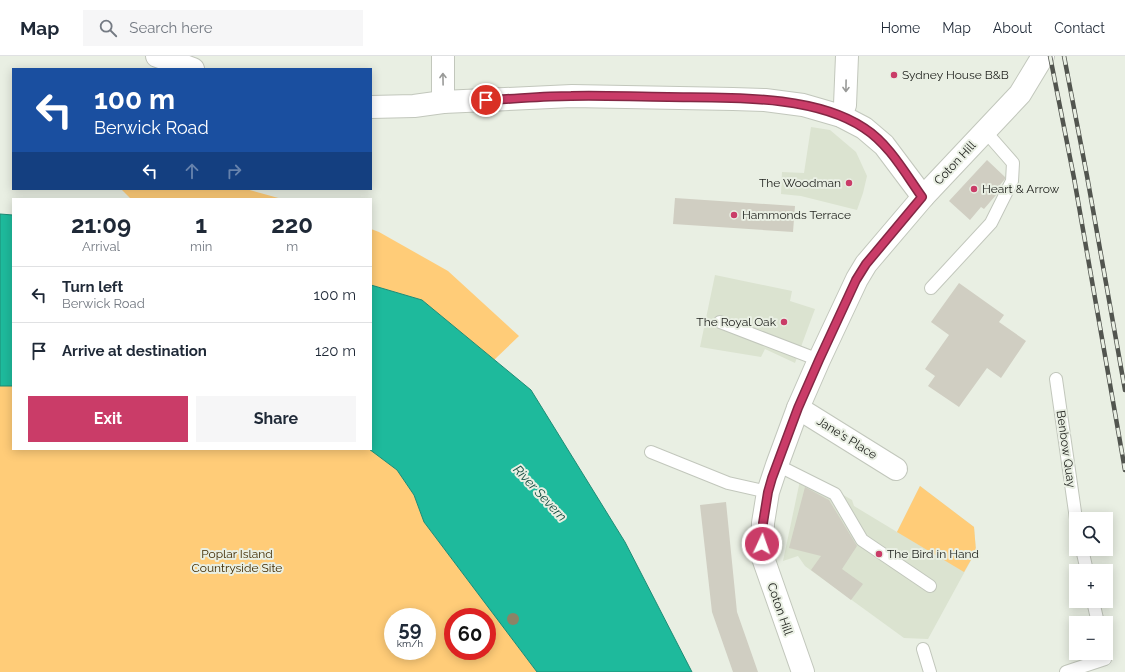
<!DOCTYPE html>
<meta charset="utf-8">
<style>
:root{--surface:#fff;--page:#f6f6f7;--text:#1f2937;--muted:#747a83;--line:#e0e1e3;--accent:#ca3c68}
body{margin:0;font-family:Raleway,sans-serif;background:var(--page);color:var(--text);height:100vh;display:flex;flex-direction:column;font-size:15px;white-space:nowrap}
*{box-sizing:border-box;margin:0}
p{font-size:13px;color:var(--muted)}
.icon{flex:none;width:22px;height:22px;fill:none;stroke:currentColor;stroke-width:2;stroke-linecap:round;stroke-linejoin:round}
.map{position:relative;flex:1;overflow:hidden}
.details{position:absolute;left:12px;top:142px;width:360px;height:252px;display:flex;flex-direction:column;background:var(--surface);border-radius:0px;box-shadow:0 2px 10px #0003}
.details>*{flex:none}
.hud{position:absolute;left:12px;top:12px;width:360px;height:122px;border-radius:0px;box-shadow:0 2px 10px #0003;background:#1a4fa0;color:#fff;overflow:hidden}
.controls{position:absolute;left:1069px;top:456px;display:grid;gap:8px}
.controls a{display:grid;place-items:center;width:44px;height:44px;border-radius:0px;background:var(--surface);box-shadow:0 2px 10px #0003;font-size:20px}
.speed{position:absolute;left:384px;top:552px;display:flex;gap:8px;font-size:20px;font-weight:700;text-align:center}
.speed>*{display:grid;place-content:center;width:52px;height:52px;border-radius:50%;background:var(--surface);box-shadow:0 2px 10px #0003;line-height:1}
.speed small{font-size:10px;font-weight:400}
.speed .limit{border:6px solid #d22;background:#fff;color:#111}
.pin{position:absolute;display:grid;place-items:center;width:34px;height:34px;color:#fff;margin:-17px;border:2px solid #fff;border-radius:50%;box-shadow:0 1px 4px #0007}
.me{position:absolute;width:44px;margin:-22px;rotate:3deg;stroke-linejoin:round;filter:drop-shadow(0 0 3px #0008)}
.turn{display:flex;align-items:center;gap:14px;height:84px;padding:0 16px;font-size:18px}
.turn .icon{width:52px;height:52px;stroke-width:2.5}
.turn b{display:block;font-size:28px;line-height:34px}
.lanes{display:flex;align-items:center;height:38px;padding:0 16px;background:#0003;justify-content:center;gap:20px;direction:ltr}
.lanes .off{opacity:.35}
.eta{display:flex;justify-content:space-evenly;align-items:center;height:68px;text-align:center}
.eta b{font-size:24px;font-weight:700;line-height:28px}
.cta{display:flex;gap:8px;margin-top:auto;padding:8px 16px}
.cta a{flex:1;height:46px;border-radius:0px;background:var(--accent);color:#fff;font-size:16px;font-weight:700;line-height:46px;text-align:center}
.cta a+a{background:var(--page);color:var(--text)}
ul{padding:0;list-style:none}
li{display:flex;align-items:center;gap:12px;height:56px;padding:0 16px;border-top:1px solid var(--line)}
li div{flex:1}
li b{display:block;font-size:15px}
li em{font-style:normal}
header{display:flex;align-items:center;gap:24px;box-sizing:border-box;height:56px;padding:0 20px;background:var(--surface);border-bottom:1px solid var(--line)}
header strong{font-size:19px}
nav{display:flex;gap:22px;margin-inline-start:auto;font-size:14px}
.search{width:280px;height:36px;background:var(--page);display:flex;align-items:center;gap:10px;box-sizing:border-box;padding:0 14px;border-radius:0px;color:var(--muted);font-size:15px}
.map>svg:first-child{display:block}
.built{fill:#dbe3d0}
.green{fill:#ffcc78;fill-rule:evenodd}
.water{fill:#1eba9c;stroke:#1e8c75}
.building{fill:#d0cec2}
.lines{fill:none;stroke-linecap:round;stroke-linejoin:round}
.service-casing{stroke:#c2c7bc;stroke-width:14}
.minor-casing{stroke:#c2c7bc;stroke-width:24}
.secondary-casing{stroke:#c2c7bc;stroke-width:24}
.primary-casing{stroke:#c2c7bc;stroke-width:24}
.service{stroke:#fff;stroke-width:12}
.minor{stroke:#fff;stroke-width:22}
.secondary{stroke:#fff;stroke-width:22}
.primary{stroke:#fff;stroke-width:22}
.rail-casing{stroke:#52554f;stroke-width:4.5}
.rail{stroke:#e9efe3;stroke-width:3;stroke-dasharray:9;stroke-linecap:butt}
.tree{fill:#8c8366}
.oneway{stroke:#999a98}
.route-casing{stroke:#832744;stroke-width:10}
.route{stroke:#ca3c68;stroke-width:7}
.poi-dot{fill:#ca3c68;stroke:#e9efe3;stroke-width:1.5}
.labels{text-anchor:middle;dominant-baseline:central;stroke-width:4;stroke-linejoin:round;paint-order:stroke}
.poi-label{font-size:12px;fill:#1d1f1b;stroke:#e9efe3;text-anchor:start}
.street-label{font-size:12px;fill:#1d1f1b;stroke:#e9efe3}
.park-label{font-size:12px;fill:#3f2a00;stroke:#e9efe3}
.water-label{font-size:13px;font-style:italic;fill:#124d40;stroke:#e9efe3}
</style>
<header>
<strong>Map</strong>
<div class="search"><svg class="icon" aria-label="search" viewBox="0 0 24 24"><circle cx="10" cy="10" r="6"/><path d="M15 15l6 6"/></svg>Search here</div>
<nav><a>Home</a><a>Map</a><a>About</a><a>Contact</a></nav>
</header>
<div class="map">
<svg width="1125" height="616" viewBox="0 0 1125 616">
<rect width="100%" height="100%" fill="#e9efe3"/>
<g class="built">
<polygon points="811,71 830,74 856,96 867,120 863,137 857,154 801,140 781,138 782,116 804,117"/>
<polygon points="715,219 792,235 790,245 815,253 795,307 765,293 761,301 700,291"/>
<polygon points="802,415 852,444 854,450 897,476 920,430 974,471 976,495 928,583 904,582 805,510 798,500 783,505"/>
</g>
<g class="green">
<polygon points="121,133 246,133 282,143 131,143"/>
<polygon points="371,173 379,176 448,215 519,280 494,304 422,244 371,229"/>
<path d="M0 330H13V393H369L397 414 414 439 424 466 537 616H0ZM393 561H427V595H393ZM453 561H487V595H453Z"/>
<polygon points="920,430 974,471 976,495 964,516 897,476"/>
</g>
<g class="water">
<polygon points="0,158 13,159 13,330 0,330"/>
<polygon points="371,229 422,244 531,334 625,486 692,616 537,616 424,466 414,439 397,414 369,393 371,393"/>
</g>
<g class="building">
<polygon points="987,104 1005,121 1005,123 994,136 997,138 996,139 984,153 981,151 970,164 949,145"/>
<polygon points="675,142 795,150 793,176 673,168"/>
<polygon points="959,227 1004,259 999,266 1026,285 1001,322 987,312 959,351 928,330 935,320 925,313 949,279 931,266"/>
<polygon points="805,431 829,444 857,490 842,513 863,528 851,544 811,514 821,500 789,492"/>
<polygon points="726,446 737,556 758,616 733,616 712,556 700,449"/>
</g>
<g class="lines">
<defs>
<g id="service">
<polyline points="931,232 991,167 1012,125 1013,107 985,75"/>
<polyline points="720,266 819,304"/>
<polyline points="1056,323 1076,463"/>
<polyline points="651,396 728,427 768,436"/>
<polyline points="777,409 835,438 862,484 930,530"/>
<polyline points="1082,493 1087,515"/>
<polyline points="1093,545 1098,567"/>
<polyline points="923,593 930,616"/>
<polyline points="1066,616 1105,603 1104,597"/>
</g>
<g id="minor">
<polyline points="443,0 443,46"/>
<polyline points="841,60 845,49 847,0"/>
<polyline points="798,352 896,413"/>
</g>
<g id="secondary">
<polyline points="157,0 193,13"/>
<polyline points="371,51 414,50 443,46 572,40 733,43 765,44 803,49 841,60 864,72 884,89 923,141"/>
</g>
<polyline id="primary" points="803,616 762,499 763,467 768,436 777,409 798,352 819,304 857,223 866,208 923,141 1020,38 1043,0"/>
</defs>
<use href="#service" class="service-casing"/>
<use href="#minor" class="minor-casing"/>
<use href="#secondary" class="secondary-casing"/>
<use href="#primary" class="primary-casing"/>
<use href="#service" class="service"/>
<use href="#minor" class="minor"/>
<use href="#secondary" class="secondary"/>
<use href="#primary" class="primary"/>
<defs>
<g id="rail">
<polyline points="1050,0 1074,122 1125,414"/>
<polyline points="1064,0 1087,120 1125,334"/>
</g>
</defs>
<use href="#rail" class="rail-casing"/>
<use href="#rail" class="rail"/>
</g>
<circle class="tree" cx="513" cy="563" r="6"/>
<defs><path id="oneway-shaft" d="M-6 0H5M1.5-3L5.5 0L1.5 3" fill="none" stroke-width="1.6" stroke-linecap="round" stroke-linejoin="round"/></defs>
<g class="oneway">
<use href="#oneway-shaft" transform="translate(443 23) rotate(-91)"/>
<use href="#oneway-shaft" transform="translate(846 30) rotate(91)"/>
</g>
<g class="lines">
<defs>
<path id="route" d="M486 44C515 43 543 40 571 40 603 39 636 41 668 41 728 42 813 38 864 72 889 88 905 117 922 141L866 208 856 224 819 304 798 352 772 422 768 436 763 467 762 488"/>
</defs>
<use href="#route" class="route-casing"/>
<use href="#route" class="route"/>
</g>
<g class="poi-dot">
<circle cx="894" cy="19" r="4"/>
<circle cx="849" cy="127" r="4"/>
<circle cx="974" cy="133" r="4"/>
<circle cx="734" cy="159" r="4"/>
<circle cx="784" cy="266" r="4"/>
<circle cx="879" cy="498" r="4"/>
</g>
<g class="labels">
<g class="poi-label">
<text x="902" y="19">Sydney House B&amp;B</text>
<text x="841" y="127" text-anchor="end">The Woodman</text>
<text x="982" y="133">Heart &amp; Arrow</text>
<text x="742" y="159">Hammonds Terrace</text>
<text x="776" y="266" text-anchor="end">The Royal Oak</text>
<text x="887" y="498">The Bird in Hand</text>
</g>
<g class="street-label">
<text transform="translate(955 107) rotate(-47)">Coton Hill</text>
<text transform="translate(847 382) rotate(32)">Jane's Place</text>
<text transform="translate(1066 393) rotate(82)">Benbow Quay</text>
<text transform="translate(780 553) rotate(71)">Coton Hill</text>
</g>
<g class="park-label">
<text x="237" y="498">Poplar Island<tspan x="237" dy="14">Countryside Site</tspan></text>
</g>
<g class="water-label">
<text transform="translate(540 437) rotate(47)">River Severn</text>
</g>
</g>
</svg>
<div class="controls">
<a><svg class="icon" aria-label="search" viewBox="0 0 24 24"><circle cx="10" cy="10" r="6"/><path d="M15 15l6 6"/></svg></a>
<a>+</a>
<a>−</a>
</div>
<div class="speed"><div>59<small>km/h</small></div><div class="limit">60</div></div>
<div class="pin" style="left:486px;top:44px;background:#d93025"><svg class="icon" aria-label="arrive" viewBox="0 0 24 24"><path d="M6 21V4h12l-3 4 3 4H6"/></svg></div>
<svg class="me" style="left:762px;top:488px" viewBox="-20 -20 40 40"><circle r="17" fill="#ca3c68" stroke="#fff" stroke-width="3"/><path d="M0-11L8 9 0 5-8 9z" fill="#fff"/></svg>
<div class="hud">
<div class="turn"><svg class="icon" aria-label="left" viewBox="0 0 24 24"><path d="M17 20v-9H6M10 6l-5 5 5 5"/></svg><div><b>100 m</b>Berwick Road</div></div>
<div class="lanes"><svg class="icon" aria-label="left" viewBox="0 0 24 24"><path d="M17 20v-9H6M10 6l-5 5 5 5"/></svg><svg class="icon off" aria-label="ahead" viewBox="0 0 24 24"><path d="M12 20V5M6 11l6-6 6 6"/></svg><svg class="icon off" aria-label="right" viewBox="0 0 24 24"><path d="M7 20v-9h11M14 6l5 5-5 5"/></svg></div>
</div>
<section class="details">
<div class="eta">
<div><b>21:09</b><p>Arrival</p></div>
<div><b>1</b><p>min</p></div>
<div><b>220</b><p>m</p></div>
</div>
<ul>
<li><svg class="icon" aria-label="left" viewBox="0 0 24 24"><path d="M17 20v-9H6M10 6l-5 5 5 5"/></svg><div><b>Turn left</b><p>Berwick Road</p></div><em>100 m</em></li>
<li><svg class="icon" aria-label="arrive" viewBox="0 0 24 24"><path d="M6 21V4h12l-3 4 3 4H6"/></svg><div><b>Arrive at destination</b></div><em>120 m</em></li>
</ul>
<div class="cta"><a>Exit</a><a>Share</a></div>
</section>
</div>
